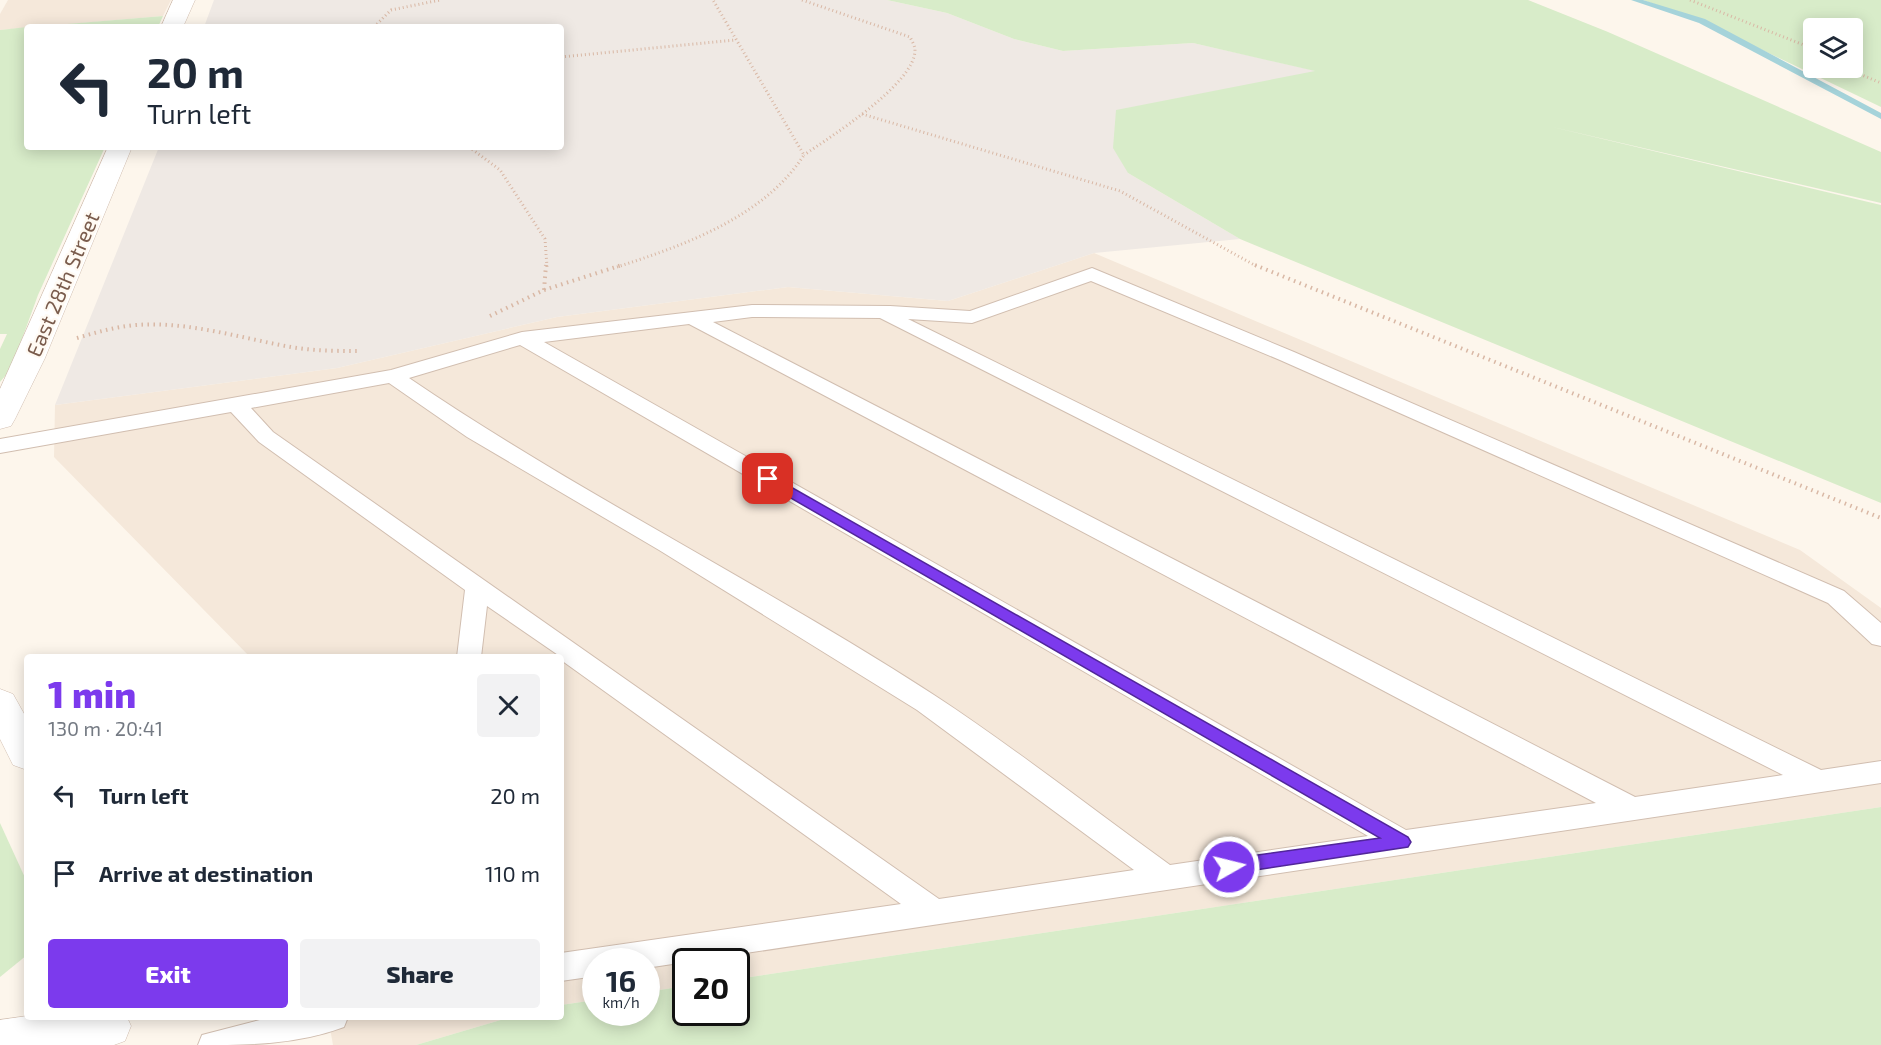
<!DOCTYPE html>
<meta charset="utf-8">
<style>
:root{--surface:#fff;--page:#f2f2f3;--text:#1f2937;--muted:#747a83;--accent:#7c3aed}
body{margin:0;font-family:"Exo 2",sans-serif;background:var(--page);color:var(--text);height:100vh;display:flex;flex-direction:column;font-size:22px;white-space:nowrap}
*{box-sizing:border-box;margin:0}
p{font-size:20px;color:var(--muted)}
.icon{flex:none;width:33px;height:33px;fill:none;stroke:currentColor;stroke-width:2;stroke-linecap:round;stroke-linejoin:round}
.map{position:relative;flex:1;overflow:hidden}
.panel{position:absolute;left:24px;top:654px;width:540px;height:366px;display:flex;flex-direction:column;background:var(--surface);border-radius:6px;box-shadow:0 3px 15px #0003}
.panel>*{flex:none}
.guide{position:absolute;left:24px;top:24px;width:540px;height:126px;border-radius:6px;box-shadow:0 3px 15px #0003;background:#fff;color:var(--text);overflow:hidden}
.controls{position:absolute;left:1803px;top:18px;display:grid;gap:12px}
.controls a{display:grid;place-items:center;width:60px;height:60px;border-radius:6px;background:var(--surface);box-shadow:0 3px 15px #0003;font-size:30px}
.speed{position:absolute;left:582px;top:948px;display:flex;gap:12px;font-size:30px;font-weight:700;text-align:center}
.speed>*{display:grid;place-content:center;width:78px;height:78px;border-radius:50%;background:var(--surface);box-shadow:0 3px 15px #0003;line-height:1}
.speed small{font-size:15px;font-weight:400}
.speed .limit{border:3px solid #111;border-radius:9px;background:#fff;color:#111}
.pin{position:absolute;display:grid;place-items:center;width:51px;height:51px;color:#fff;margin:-26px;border-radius:12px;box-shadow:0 3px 9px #0006}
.me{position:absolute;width:66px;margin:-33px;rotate:82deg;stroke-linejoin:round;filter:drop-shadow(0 0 4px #0008)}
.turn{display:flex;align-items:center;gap:21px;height:126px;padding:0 24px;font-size:27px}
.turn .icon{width:78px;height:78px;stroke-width:2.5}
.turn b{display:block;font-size:42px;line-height:51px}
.round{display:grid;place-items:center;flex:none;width:63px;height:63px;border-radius:6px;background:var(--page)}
.head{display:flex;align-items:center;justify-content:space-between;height:102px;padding:0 24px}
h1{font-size:36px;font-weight:800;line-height:45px;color:var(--accent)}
.cta{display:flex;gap:12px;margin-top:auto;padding:12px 24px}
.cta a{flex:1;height:69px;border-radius:6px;background:var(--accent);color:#fff;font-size:24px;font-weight:800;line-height:69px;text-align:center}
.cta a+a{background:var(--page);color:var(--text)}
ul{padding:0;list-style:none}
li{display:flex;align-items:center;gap:18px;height:78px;padding:0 24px}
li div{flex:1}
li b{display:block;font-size:22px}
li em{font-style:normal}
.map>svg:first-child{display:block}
.residential{fill:#f5e8da}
.industrial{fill:#efe9e4}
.green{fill:#d8ecc9;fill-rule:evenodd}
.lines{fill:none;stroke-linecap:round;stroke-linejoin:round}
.stream{fill:#a5d3da;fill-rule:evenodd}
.lane-casing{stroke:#d1beb0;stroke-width:2}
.street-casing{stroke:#d1beb0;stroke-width:1}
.path-far1{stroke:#d9b8a5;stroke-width:3;stroke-dasharray:1 3;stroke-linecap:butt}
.path{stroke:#d9b8a5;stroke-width:4;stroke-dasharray:1.5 4.5;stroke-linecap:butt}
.lane{fill:#fff;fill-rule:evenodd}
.street{fill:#fff;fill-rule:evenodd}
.route{fill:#7c3aed;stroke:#51269a;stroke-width:1.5}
.labels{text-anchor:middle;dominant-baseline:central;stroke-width:4.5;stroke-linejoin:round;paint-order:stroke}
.street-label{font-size:21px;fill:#7a5c4d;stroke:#fffaf3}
</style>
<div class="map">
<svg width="1881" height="1045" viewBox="0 0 1881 1045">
<rect width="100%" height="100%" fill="#fdf6ec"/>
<g class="residential">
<polygon points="8,0 171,0 163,16 0,30 0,14"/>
<polygon points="1094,253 1800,550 1881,608 1881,807 737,979 736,962 686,962 685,986 647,992 646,962 596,962 595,1000 561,1005 561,657 250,657 54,457 55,405 337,368 557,317 788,287 948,301"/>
<polygon points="328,1017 511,1017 416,1045 333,1045"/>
</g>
<polygon class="industrial" points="214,0 887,0 947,13 1014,39 1063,51 1193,43 1317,71 1128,173 1240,239 1094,253 948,301 788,287 557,317 337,368 55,405 159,147 561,147 561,27 204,27"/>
<g class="green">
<polygon points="887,0 1528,0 1608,32 1881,152 1881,203 1548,126 1881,205 1881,503 1240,239 1128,173 1113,148 1116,110 1315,71 1193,43 1063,51 1014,39 947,13"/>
<path d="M1643 0H1881V107L1702 21ZM1852 28V68H1814V28Z"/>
<polygon points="163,16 158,27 31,27"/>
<polygon points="27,27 27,147 105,147 38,295 11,369 0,382 0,349 7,334 0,334 0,30"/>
<polygon points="1881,807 1881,1045 416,1045 511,1017 561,1017 561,1005 595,1000 596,1012 646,1012 647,992 685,986 686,1012 736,1012 737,979"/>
<polygon points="0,823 27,882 27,955 0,977"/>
</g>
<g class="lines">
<polygon class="stream" points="1631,0 1643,0 1705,19 1881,113 1881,119 1699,23"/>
<defs>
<g id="lane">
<path d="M1092 268 1294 352 1844 591 1881 623V646L1872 644 1828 603 1280 360 1091 281 972 323 908 319 1821 770 1881 761V783L646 968V962H596V976L561 981V953L901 904 561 660V657L487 606 481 657H457L465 590 259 442 231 412 0 453V439L391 370 522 332 752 305 890 306 970 311ZM752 317 880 318 1783 775 1635 797 713 322ZM689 324 1596 803 1406 830 544 342ZM520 345 1368 836 1170 865C1092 809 1015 748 934 695 763 584 578 493 409 378ZM389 383 467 437 659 550 917 710 1134 870 939 899 273 432 251 408Z"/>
<path d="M271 1017H348L344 1027C295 1045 249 1045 198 1045L202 1035Z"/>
</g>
<g id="street">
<polygon points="173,0 195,0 183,27 161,27"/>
<polygon points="108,147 132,147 45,358 15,419 11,426 0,429 0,389"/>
<polygon points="0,689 13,694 27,719 27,770 13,765 0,739"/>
<polygon points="27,1016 127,1017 131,1026 125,1041 114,1045 0,1045 0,1020"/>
</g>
</defs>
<use href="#lane" class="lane-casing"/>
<use href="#street" class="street-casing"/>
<g class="path-far1">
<path d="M802 0 910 37C912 41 915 46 915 50 915 84 830 137 804 155"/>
<polyline points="1690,0 1814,49"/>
<polyline points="374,27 391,10 440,0"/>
<polyline points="561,57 735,40"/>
<polyline points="1845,68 1881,83"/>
<polyline points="862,114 1120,191 1258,267"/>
<polyline points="469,147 500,170 545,239 547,267"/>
<path d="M617 267C685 245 764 217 804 155L713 0"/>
</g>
<g class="path">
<polyline points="1255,265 1881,518"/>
<polyline points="544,290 622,265"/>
<polyline points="490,316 544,290 546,265"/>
<path d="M77 338C97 332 115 327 136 325 188 321 240 338 291 347 314 351 337 351 360 351"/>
</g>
<use href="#lane" class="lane"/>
<use href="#street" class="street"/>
</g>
<polygon class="route" points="768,474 1408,837 1411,842 1408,847 1229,874 1223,872 1221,867 1223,861 1229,859 1380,838 763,482 761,479"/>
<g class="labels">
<g class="street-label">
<text transform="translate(62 284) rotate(-67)">East 28th Street</text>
</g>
</g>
</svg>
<div class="controls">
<a><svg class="icon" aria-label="layers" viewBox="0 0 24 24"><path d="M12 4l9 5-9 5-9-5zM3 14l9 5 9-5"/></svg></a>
</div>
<div class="speed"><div>16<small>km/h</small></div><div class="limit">20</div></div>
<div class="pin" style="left:768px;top:479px;background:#d93025"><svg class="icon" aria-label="arrive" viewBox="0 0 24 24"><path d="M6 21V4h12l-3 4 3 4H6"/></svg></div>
<svg class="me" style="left:1229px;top:867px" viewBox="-20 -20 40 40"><circle r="17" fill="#7c3aed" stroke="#fff" stroke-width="3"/><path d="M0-11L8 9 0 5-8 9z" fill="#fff"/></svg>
<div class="guide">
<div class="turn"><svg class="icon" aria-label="left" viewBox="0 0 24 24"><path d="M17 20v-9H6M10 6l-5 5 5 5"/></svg><div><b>20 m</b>Turn left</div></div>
</div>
<section class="panel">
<div class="head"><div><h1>1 min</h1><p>130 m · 20:41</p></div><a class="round"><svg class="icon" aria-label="close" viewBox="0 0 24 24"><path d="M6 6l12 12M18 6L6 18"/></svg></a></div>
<ul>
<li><svg class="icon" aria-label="left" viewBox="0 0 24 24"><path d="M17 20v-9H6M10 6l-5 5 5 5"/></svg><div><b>Turn left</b></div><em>20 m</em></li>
<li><svg class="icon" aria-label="arrive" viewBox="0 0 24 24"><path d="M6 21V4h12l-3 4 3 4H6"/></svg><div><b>Arrive at destination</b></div><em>110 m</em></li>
</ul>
<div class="cta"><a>Exit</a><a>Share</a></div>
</section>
</div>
